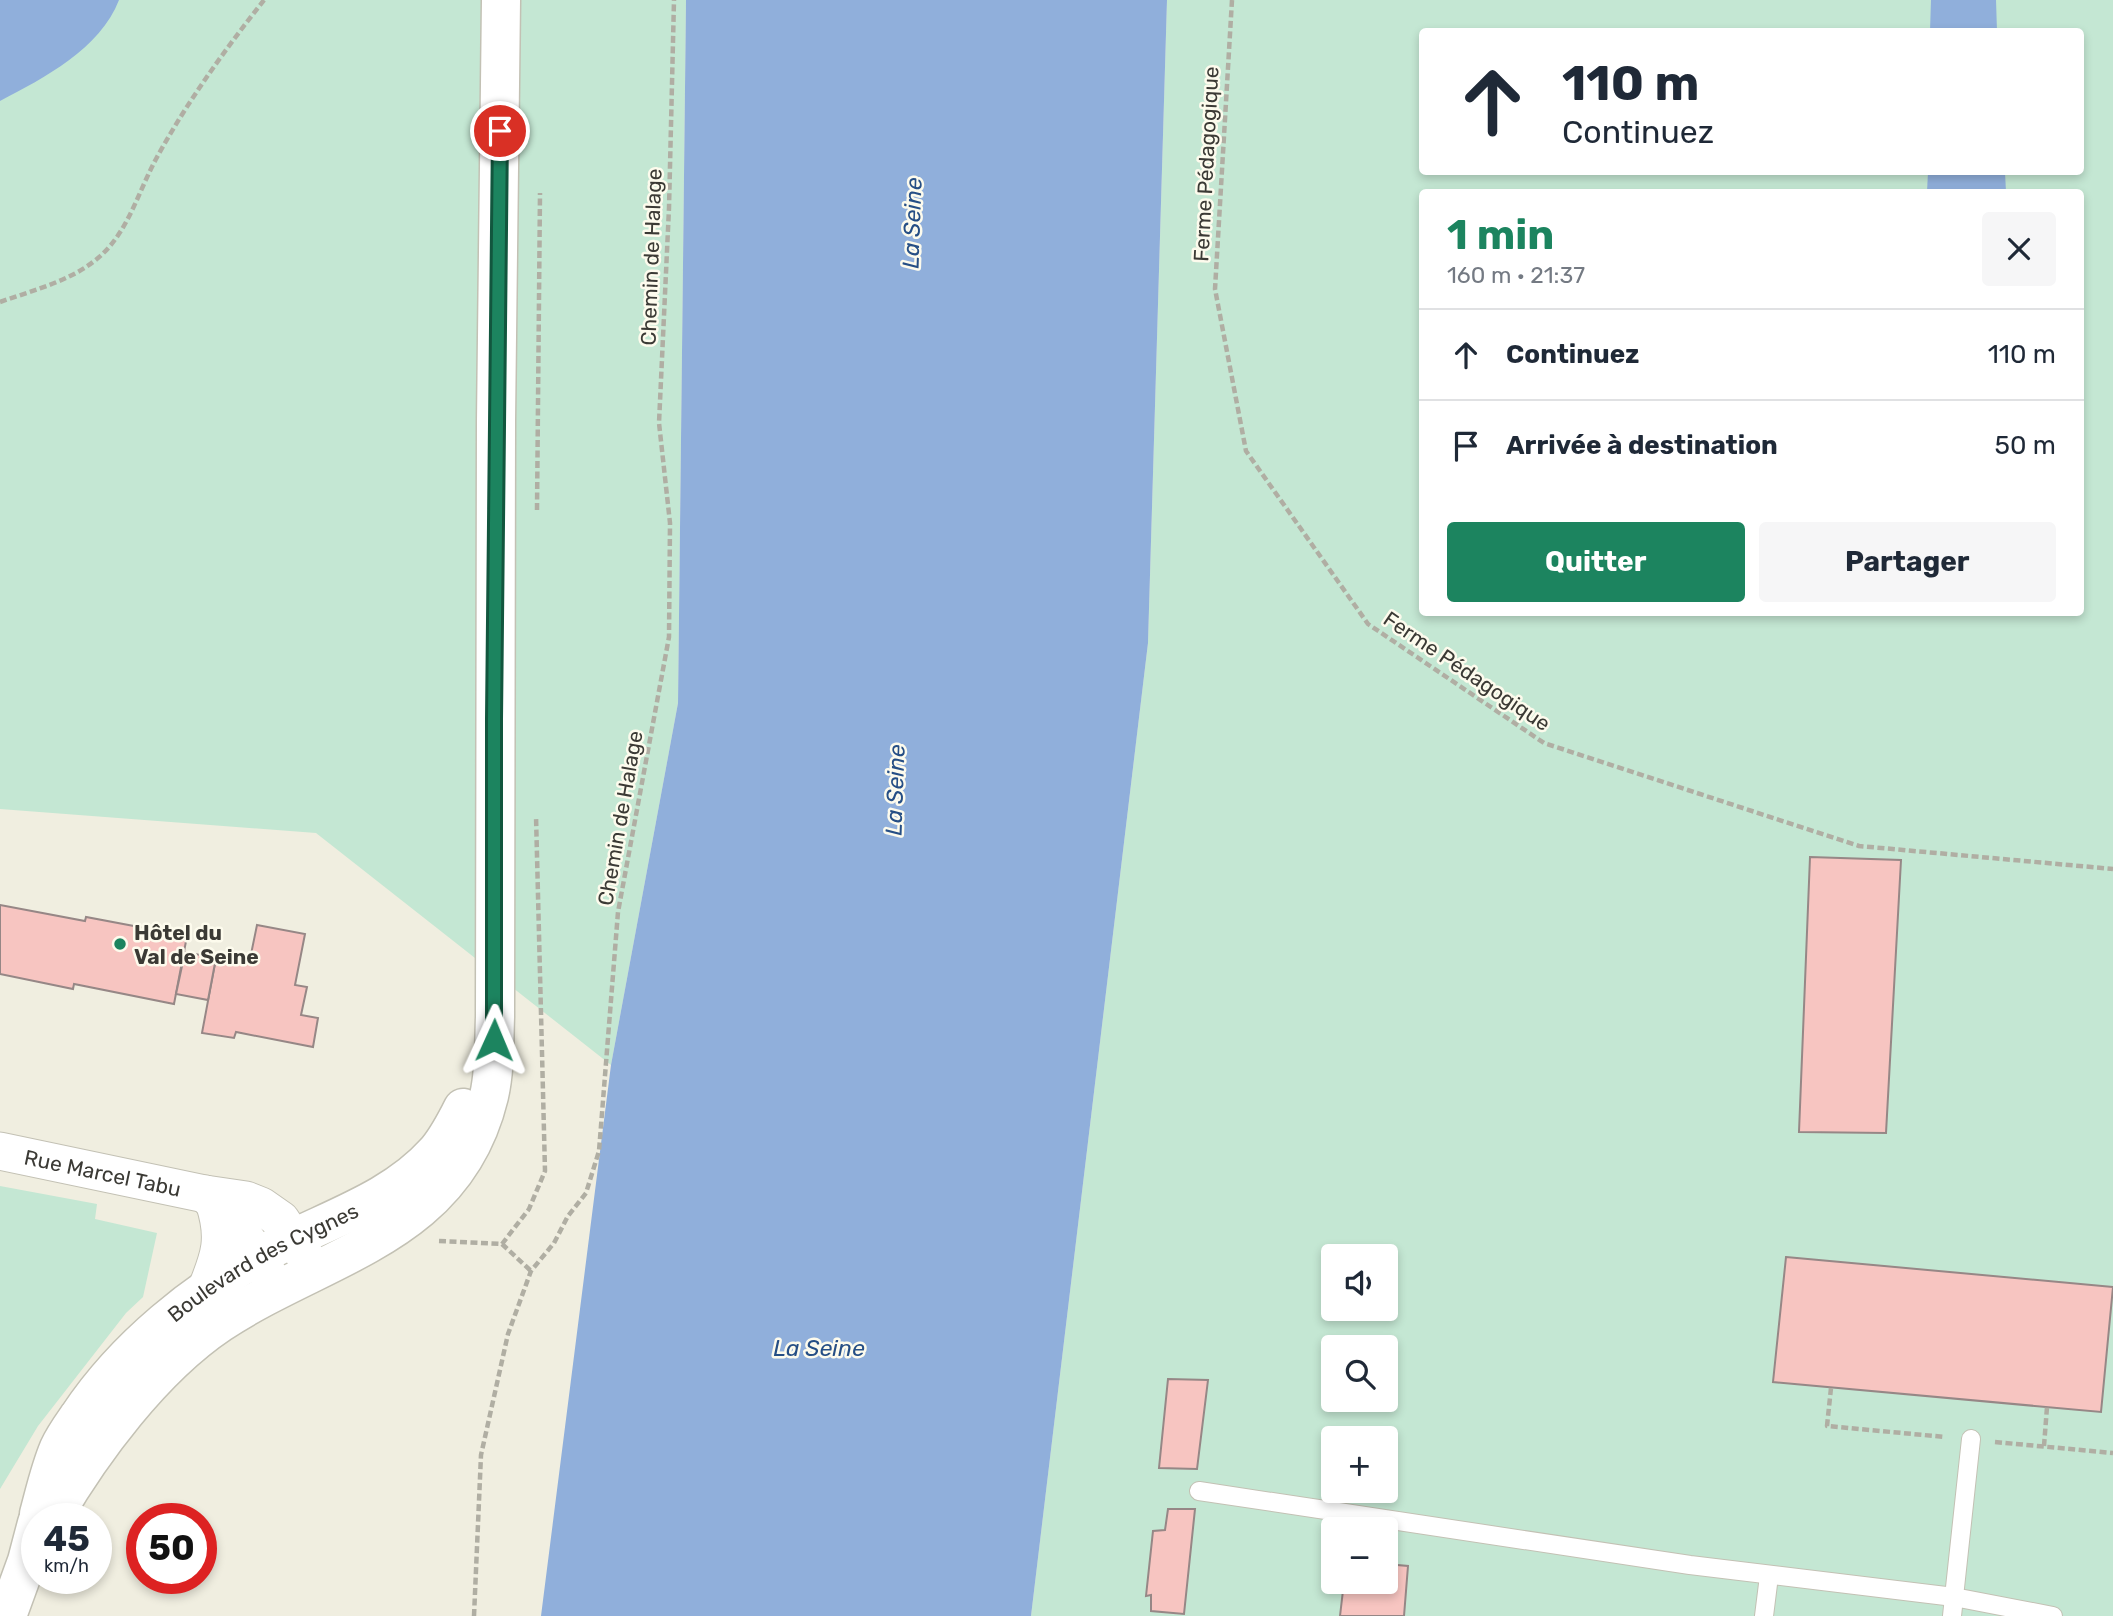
<!DOCTYPE html>
<html lang="fr">
<meta charset="utf-8">
<style>
:root{--surface:#fff;--page:#f6f6f7;--text:#1f2937;--muted:#747a83;--line:#e0e1e3;--accent:#1c845f}
body{margin:0;font-family:Rubik,sans-serif;background:var(--page);color:var(--text);height:100vh;display:flex;flex-direction:column;font-size:26px;white-space:nowrap}
*{box-sizing:border-box;margin:0}
p{font-size:23px;color:var(--muted)}
.icon{flex:none;width:38px;height:38px;fill:none;stroke:currentColor;stroke-width:2;stroke-linecap:round;stroke-linejoin:round}
.map{position:relative;flex:1;overflow:hidden}
.side{position:absolute;left:1419px;top:189px;width:665px;height:427px;display:flex;flex-direction:column;background:var(--surface);border-radius:7px;box-shadow:0 4px 10px #0003}
.side>*{flex:none}
.top-card{position:absolute;left:1419px;top:28px;width:665px;height:147px;border-radius:7px;box-shadow:0 4px 10px #0003;background:#fff;color:var(--text);overflow:hidden}
.buttons{position:absolute;left:1321px;top:1244px;display:grid;gap:14px}
.buttons a{display:grid;place-items:center;width:77px;height:77px;border-radius:7px;background:var(--surface);box-shadow:0 4px 10px #0003;font-size:35px}
.speed{position:absolute;left:21px;top:1503px;display:flex;gap:14px;font-size:35px;font-weight:700;text-align:center}
.speed>*{display:grid;place-content:center;width:91px;height:91px;border-radius:50%;background:var(--surface);box-shadow:0 4px 10px #0003;line-height:1}
.speed small{font-size:18px;font-weight:400}
.speed .limit{border:10px solid #d22;background:#fff;color:#111}
.pin{position:absolute;display:grid;place-items:center;width:60px;height:60px;color:#fff;margin:-30px;border:4px solid #fff;border-radius:50%;box-shadow:0 2px 7px #0007}
.me{position:absolute;width:77px;margin:-38px;rotate:1deg;stroke-linejoin:round;filter:drop-shadow(0 0 5px #0008)}
.turn{display:flex;align-items:center;gap:24px;height:147px;padding:0 28px;font-size:32px}
.turn .icon{width:91px;height:91px;stroke-width:2.5}
.turn b{display:block;font-size:49px;line-height:60px}
.round{display:grid;place-items:center;flex:none;width:74px;height:74px;border-radius:7px;background:var(--page)}
.summary{display:flex;align-items:center;justify-content:space-between;height:119px;padding:0 28px}
h1{font-size:42px;font-weight:700;line-height:52px;color:var(--accent)}
.button{display:flex;gap:14px;margin-top:auto;padding:14px 28px}
.button a{flex:1;height:80px;border-radius:7px;background:var(--accent);color:#fff;font-size:28px;font-weight:700;line-height:80px;text-align:center}
.button a+a{background:var(--page);color:var(--text)}
ul{padding:0;list-style:none}
li{display:flex;align-items:center;gap:21px;height:91px;padding:0 28px;border-top:2px solid var(--line)}
li div{flex:1}
li b{display:block;font-size:26px}
li em{font-style:normal}
.map>svg:first-child{display:block}
.green{fill:#c4e7d3;fill-rule:evenodd}
.water{fill:#90afdb}
.building{fill:#f7c5c1;stroke:#968786;stroke-width:2}
.lines{fill:none;stroke-linecap:round;stroke-linejoin:round}
.lane-casing{stroke:#c3c1b4;stroke-width:20}
.street-casing{stroke:#c3c1b4;stroke-width:39}
.secondary-casing{stroke:#c3c1b4;stroke-width:41}
.path{stroke:#b0aea3;stroke-width:4.5;stroke-dasharray:7 3.5;stroke-linecap:butt}
.lane{stroke:#fff;stroke-width:18}
.street{stroke:#fff;stroke-width:37}
.secondary{stroke:#fff;stroke-width:38}
.route-casing{stroke:#12563e;stroke-width:18}
.route{stroke:#1c845f;stroke-width:12}
.poi-dot{fill:#1c845f;stroke:#fdfbed;stroke-width:2.5}
.labels{text-anchor:middle;dominant-baseline:central;stroke-width:5;stroke-linejoin:round;paint-order:stroke}
.street-label{font-size:21px;fill:#3b3a35;stroke:#fdfbed}
.poi-label{font-size:21px;font-weight:bold;fill:#3b3a35;stroke:#fdfbed;text-anchor:start}
.water-label{font-size:23px;font-style:italic;fill:#254e85;stroke:#fdfbed}
</style>
<div class="map">
<svg width="2113" height="1616" viewBox="0 0 2113 1616">
<rect width="100%" height="100%" fill="#f0eee0"/>
<g class="green">
<polygon points="0,0 686,0 678,703 611,1065 316,833 0,809"/>
<path d="M1167 0H2113V1616H1031L1148 643ZM1423 32H2081V172H1423ZM1423 192H2081V612H1423ZM1334 1256H1386V1309H1334ZM1334 1348H1386V1400H1334ZM1334 1438H1386V1491H1334ZM1334 1530H1386V1582H1334Z"/>
<polygon points="0,1186 97,1204 95,1219 157,1233 143,1297 126,1313 38,1426 0,1489"/>
</g>
<g class="water">
<path d="M0 0H119C100 49 44 78 0 101Z"/>
<polygon points="686,0 1167,0 1148,643 1031,1616 541,1616 611,1065 678,703"/>
<polygon points="1931,0 1996,0 1997,31 1930,31"/>
<polygon points="1928,172 2005,172 2006,192 1927,192"/>
</g>
<g class="building">
<polygon points="1810,857 1901,860 1886,1133 1799,1132"/>
<polygon points="0,905 85,921 86,917 187,936 174,1004 74,984 73,989 0,974"/>
<polygon points="257,925 305,934 295,985 307,987 301,1015 318,1018 313,1047 236,1032 234,1038 202,1033 216,958 249,964"/>
<polygon points="185,952 216,958 208,1000 176,994"/>
<polygon points="1786,1257 2113,1287 2101,1412 1773,1382"/>
<polygon points="1168,1379 1208,1380 1197,1469 1159,1468"/>
<polygon points="1168,1509 1195,1509 1184,1614 1151,1611 1151,1595 1146,1596 1153,1531 1165,1530"/>
<polygon points="1386,1564 1408,1566 1404,1616 1340,1616 1344,1582 1386,1582"/>
</g>
<g class="lines">
<defs>
<g id="lane">
<polyline points="1971,1439 1954,1597 2053,1616"/>
<polyline points="1199,1491 1690,1565 1954,1597 1952,1616"/>
<polyline points="1764,1616 1769,1576"/>
</g>
<g id="street">
<path id="s1" d="M0 1151 205 1194 246 1200 261 1206 281 1220 311 1265"/>
<path d="M205 1194C235 1219 255 1250 274 1285"/>
<path d="M206 1290C220 1256 226 1238 214 1202"/>
</g>
<g id="secondary">
<path id="s2" d="M39 1514C45 1492 50 1469 59 1448 64 1437 72 1426 79 1416 125 1347 197 1289 270 1250 326 1220 392 1201 435 1153 447 1140 455 1123 463 1108"/>
<path d="M52 1519C92 1450 153 1368 220 1323 324 1254 455 1237 489 1096 495 1070 494 1043 495 1017L496 421 501 0"/>
<polyline points="7,1616 27,1561 37,1523"/>
</g>
</defs>
<use href="#lane" class="lane-casing"/>
<use href="#street" class="street-casing"/>
<use href="#secondary" class="secondary-casing"/>
<g class="path">
<polyline points="1232,0 1215,289 1246,451 1368,624 1544,743 1859,846 2113,869"/>
<path d="M0 302C31 291 67 282 93 262 127 237 137 194 156 159 187 102 224 51 264 0"/>
<polyline points="537,510 540,193"/>
<polyline points="439,1241 502,1244 529,1209 545,1171 536,816"/>
<polyline points="502,1244 531,1271"/>
<polyline points="1831,1388 1827,1426 1945,1437"/>
<polyline points="1995,1442 2113,1453"/>
<polyline points="2044,1446 2047,1407"/>
<polyline points="474,1616 481,1455 508,1334 531,1271 554,1243 568,1216 586,1193 599,1151 618,912 669,637 670,523 659,423 669,208 674,0"/>
</g>
<use href="#lane" class="lane"/>
<use href="#street" class="street"/>
<use href="#secondary" class="secondary"/>
</g>
<g class="lines">
<defs>
<polyline id="route" points="494,1040 494,719 500,131"/>
</defs>
<use href="#route" class="route-casing"/>
<use href="#route" class="route"/>
</g>
<circle class="poi-dot" cx="120" cy="944" r="7"/>
<g class="labels">
<g class="street-label">
<text transform="translate(1206 164) rotate(-87)">Ferme Pédagogique</text>
<text transform="translate(651 257) rotate(-88)">Chemin de Halage</text>
<text transform="translate(1467 671) rotate(34)">Ferme Pédagogique</text>
<text transform="translate(620 818) rotate(-80)">Chemin de Halage</text>
<text stroke="none"><textPath href="#s1" startOffset="105">Rue Marcel Tabu</textPath></text>
<text stroke="none"><textPath href="#s2" startOffset="350">Boulevard des Cygnes</textPath></text>
</g>
<g class="poi-label">
<text x="134" y="932">Hôtel du<tspan x="134" dy="24">Val de Seine</tspan></text>
</g>
<g class="water-label">
<text transform="translate(912 223) rotate(-88)">La Seine</text>
<text transform="translate(895 790) rotate(-88)">La Seine</text>
<text x="819" y="1348">La Seine</text>
</g>
</g>
</svg>
<div class="buttons">
<a><svg class="icon" aria-label="sound" viewBox="0 0 24 24"><path d="M4 9h4l5-4v14l-5-4H4zM17 9q2 3 0 6"/></svg></a>
<a><svg class="icon" aria-label="search" viewBox="0 0 24 24"><circle cx="10" cy="10" r="6"/><path d="M15 15l6 6"/></svg></a>
<a>+</a>
<a>−</a>
</div>
<div class="speed"><div>45<small>km/h</small></div><div class="limit">50</div></div>
<div class="pin" style="left:500px;top:131px;background:#d93025"><svg class="icon" aria-label="arrive" viewBox="0 0 24 24"><path d="M6 21V4h12l-3 4 3 4H6"/></svg></div>
<svg class="me" style="left:494px;top:1040px" viewBox="-20 -20 40 40"><path d="M0-17L14 15 0 8-14 15z" fill="#1c845f" stroke="#fff" stroke-width="4"/></svg>
<div class="top-card">
<div class="turn"><svg class="icon" aria-label="ahead" viewBox="0 0 24 24"><path d="M12 20V5M6 11l6-6 6 6"/></svg><div><b>110 m</b>Continuez</div></div>
</div>
<section class="side">
<div class="summary"><div><h1>1 min</h1><p>160 m · 21:37</p></div><a class="round"><svg class="icon" aria-label="close" viewBox="0 0 24 24"><path d="M6 6l12 12M18 6L6 18"/></svg></a></div>
<ul>
<li><svg class="icon" aria-label="ahead" viewBox="0 0 24 24"><path d="M12 20V5M6 11l6-6 6 6"/></svg><div><b>Continuez</b></div><em>110 m</em></li>
<li><svg class="icon" aria-label="arrive" viewBox="0 0 24 24"><path d="M6 21V4h12l-3 4 3 4H6"/></svg><div><b>Arrivée à destination</b></div><em>50 m</em></li>
</ul>
<div class="button"><a>Quitter</a><a>Partager</a></div>
</section>
</div>
